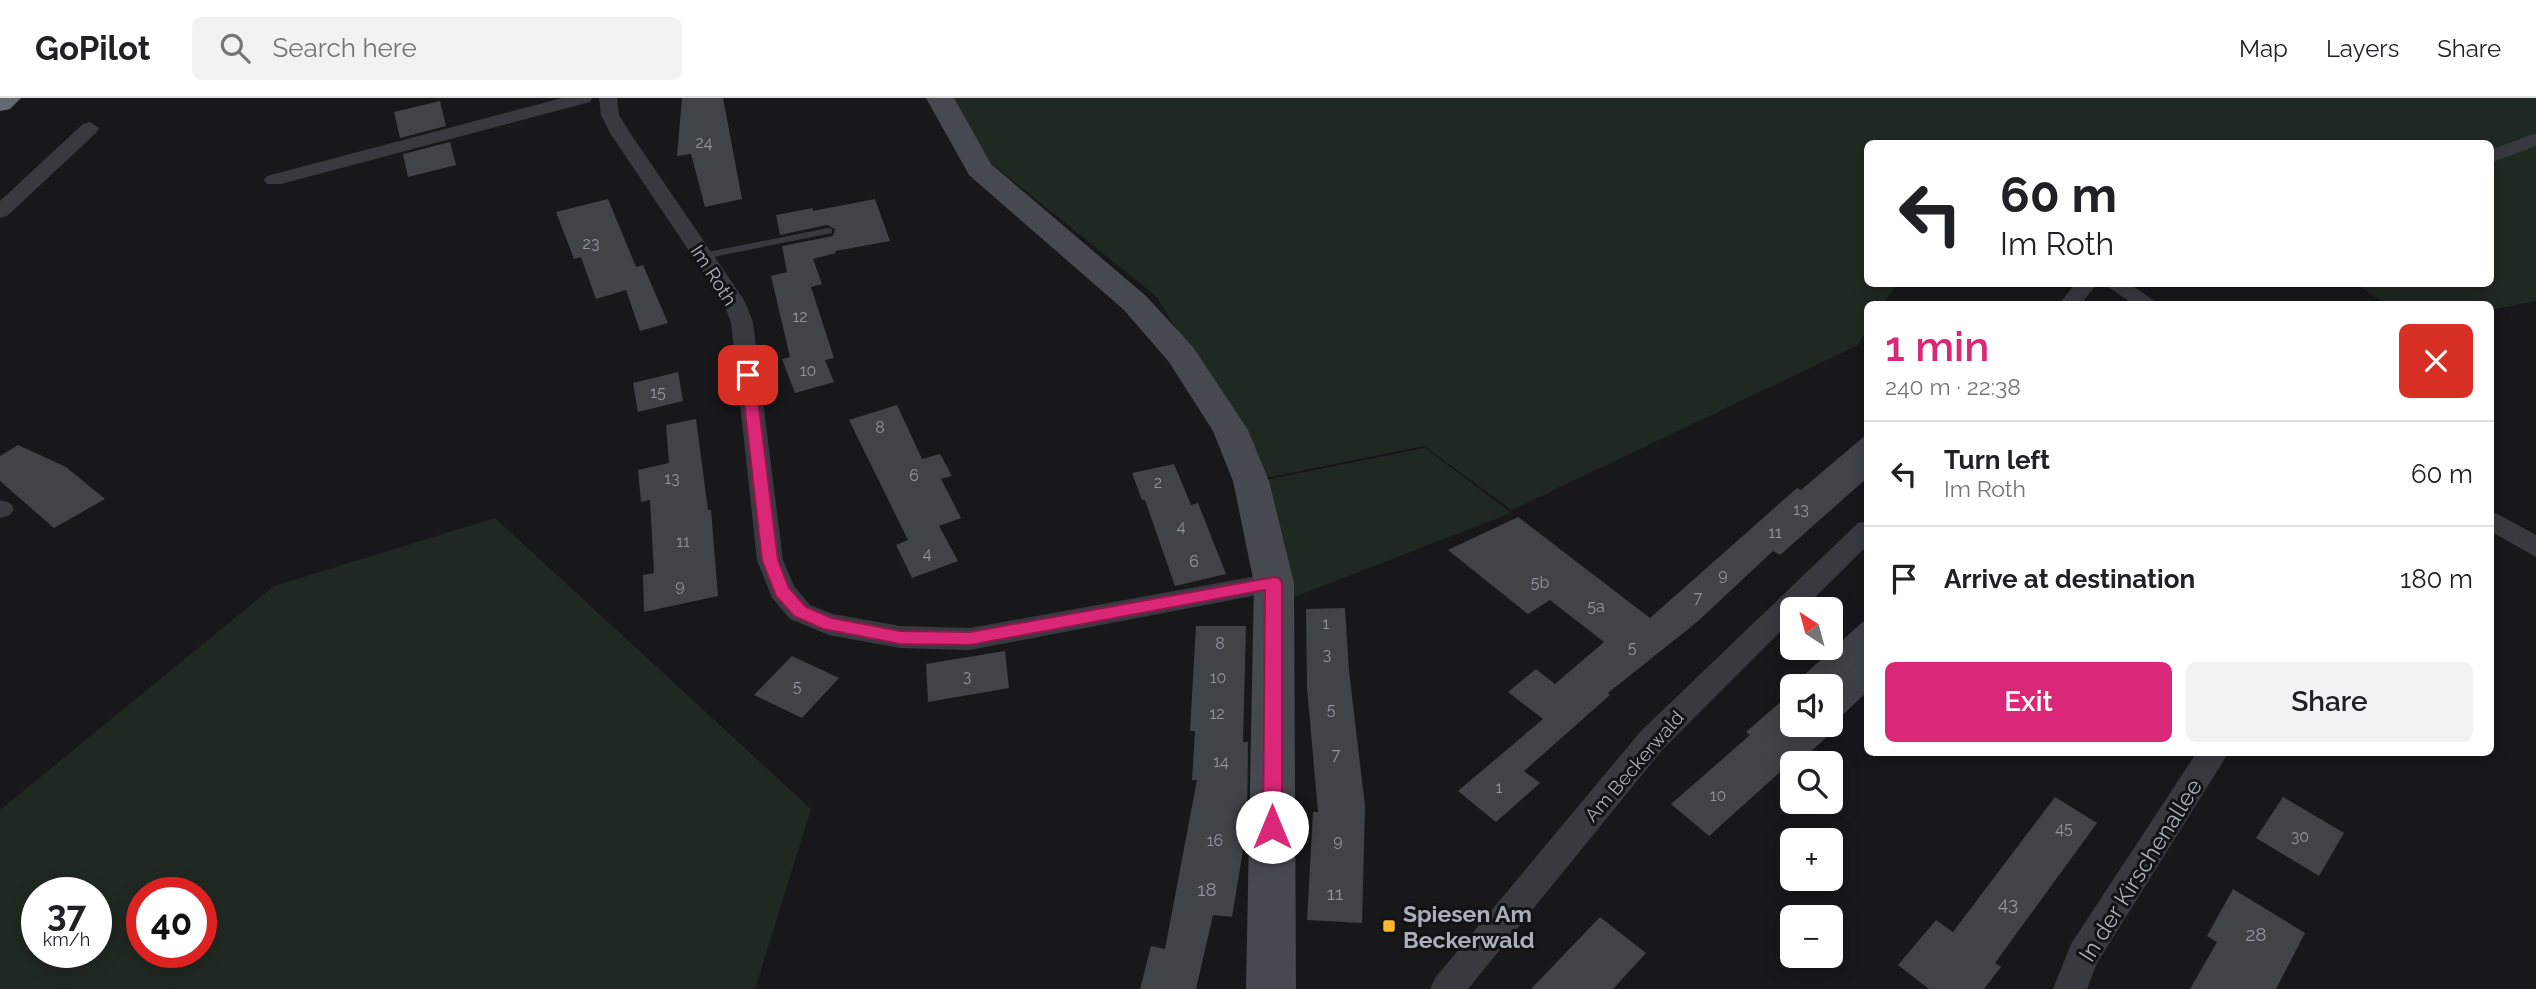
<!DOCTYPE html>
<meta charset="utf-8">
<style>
:root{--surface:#fff;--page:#f2f2f2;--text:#202124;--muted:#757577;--line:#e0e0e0;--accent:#db2777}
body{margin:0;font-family:Raleway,sans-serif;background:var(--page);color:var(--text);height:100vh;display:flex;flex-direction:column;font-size:26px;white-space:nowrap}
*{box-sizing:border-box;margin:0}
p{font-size:23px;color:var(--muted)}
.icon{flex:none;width:38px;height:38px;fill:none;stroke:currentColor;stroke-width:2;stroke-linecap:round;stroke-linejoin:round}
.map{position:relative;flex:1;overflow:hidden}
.details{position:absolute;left:1864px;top:203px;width:630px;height:455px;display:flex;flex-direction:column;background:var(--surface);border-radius:10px;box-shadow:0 4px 18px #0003}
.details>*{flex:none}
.hud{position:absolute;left:1864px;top:42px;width:630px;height:147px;border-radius:10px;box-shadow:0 4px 18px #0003;background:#fff;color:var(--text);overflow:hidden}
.needle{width:46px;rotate:324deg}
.fabs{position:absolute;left:1780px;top:499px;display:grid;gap:14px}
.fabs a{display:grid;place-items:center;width:63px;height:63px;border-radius:10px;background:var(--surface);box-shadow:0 4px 18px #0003;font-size:35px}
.speed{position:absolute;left:21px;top:779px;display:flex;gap:14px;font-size:35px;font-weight:700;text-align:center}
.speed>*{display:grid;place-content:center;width:91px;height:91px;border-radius:50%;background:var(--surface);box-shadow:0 4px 18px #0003;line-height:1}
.speed small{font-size:18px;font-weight:400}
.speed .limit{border:10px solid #d22;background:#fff;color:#111}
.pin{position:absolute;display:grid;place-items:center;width:60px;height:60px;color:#fff;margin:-30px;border-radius:14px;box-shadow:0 4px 10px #0006}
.me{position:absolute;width:77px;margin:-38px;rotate:0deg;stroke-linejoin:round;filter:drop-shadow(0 0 5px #0008)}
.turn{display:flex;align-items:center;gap:24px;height:147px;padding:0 21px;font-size:32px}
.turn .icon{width:91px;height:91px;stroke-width:2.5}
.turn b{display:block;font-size:49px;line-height:60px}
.round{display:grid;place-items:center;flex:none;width:74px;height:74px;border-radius:10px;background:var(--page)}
.headline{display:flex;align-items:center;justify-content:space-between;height:119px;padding:0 21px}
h1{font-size:42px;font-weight:600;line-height:52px;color:var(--accent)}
.action{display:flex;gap:14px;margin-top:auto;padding:14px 21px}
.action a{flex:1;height:80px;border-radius:10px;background:var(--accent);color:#fff;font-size:28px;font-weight:600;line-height:80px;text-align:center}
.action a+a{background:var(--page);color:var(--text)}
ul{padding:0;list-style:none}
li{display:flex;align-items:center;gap:21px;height:105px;padding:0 21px;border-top:2px solid var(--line)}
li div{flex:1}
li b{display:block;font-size:26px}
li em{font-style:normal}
header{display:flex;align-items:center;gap:42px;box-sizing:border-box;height:98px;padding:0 35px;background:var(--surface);border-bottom:2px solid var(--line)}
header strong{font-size:33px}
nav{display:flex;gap:38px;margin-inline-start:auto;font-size:24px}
.search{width:490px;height:63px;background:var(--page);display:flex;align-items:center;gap:18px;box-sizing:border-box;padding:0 24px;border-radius:10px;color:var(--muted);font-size:26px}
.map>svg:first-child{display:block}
.green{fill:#202921;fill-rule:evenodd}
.building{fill:#424347}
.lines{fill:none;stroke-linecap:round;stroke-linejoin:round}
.lane{fill:#393a40;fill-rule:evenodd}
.street{fill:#393a40;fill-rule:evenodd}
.secondary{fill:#474950;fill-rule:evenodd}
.highway{fill:#646871;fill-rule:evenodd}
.route{fill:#db2777;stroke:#8e194d;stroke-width:2}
.poi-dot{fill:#fdb72d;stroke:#131315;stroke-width:2.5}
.labels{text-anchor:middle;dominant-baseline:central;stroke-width:6;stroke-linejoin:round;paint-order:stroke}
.number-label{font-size:16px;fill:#8f949e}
.street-label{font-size:19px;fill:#a9afbb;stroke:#131315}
.near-number-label{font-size:19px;fill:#8f949e}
.near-street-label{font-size:23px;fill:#a9afbb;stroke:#131315}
.near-poi-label{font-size:23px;font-weight:bold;fill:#a9afbb;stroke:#131315;text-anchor:start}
</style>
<header>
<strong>GoPilot</strong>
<div class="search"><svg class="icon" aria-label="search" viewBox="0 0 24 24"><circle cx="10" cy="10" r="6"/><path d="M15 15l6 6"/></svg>Search here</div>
<nav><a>Map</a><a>Layers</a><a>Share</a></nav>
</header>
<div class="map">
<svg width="2536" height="891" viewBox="0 0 2536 891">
<rect width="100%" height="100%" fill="#18181a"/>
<g class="green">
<polygon points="947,0 2536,0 2536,203 2490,212 2490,206 2386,206 2356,186 2490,186 2490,46 1867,46 1867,186 1897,186 1883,206 1867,206 1867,232 1858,247 1512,412 1424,348 1255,382 1237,328 1156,198 991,65"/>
<polygon points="1425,350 1511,415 1281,504 1255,384"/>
<path d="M495 420 811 711 755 891H0V712L274 488ZM96 794V854H37V794ZM142 794H201V854H142Z"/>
</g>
<g class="building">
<polygon points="682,0 723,0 742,101 705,109 691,56 677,58"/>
<polygon points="440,3 446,28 400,40 394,14"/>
<polygon points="450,44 456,67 408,79 403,56"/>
<polygon points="608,101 636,169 643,167 668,225 640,233 626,192 596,201 581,159 574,161 556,114"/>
<polygon points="875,101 890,143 835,153 836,155 813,161 822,186 811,189 834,260 825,262 834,284 795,295 782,261 790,259 771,178 787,174 782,148 833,138 835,131 827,127 780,137 776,117 813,110 813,113"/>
<polygon points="678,274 683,303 638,314 633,285"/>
<polygon points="897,307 922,361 940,356 952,378 941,381 961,420 939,428 958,463 912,480 896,447 908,442 849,322"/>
<polygon points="696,321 708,412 711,412 718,498 644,514 643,477 654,475 650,402 641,404 638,372 669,365 666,327"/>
<polygon points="1867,336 1867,380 1780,457 1773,453 1697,524 1608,595 1610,597 1524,673 1540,685 1496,724 1458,693 1543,621 1508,594 1536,571 1555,586 1604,544 1550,502 1528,516 1448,452 1518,419 1650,520 1797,390 1801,392"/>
<polygon points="18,347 66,369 105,401 54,430 0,383 0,358"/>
<polygon points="1174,366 1191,407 1198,405 1226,476 1175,488 1145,402 1142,402 1132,375"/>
<polygon points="1345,510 1349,573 1365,708 1362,825 1307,822 1313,714 1318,714 1307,590 1306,511"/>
<polygon points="1867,520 1867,594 1833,626 1838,629 1798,665 1792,665 1792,668 1789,666 1709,738 1671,706 1750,637 1746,634 1792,594 1792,626 1830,626 1830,588 1799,588 1808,580 1804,577"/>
<polygon points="1196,528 1246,528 1243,644 1248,644 1247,728 1232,819 1213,817 1196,891 1140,891 1151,848 1165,851 1197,682 1192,682 1195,633 1190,633"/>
<polygon points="1005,553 1009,590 928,604 926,566"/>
<polygon points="792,558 839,580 802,620 754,597"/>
<polygon points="2055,699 2097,725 1995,865 2001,869 1984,891 1929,891 1898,867 1936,822 1953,834"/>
<polygon points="2283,699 2344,735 2319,778 2256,740"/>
<polygon points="2233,791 2305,835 2276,891 2190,891 2217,844 2207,838"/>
<polygon points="1600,819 1646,855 1613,891 1531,891"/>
</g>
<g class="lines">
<polygon class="lane" points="828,130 832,131 832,135 703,161 697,158 703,155"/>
<g class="street">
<polygon points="562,0 592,0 590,4 281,86 267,86 264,82 267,78"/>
<polygon points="599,0 617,0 619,17 630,35 744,202 753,224 783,462 794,488 810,507 833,516 900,528 970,530 1274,475 1284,478 1287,485 1284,492 970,552 900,550 829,537 790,521 772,500 757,462 731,224 722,202 610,35 601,17"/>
<polygon points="90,24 99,30 97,34 7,118 0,120 0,103 83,26"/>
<polygon points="2536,35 2536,48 2490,65 2490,52"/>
<polygon points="2075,186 2097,186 2081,206 2059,206"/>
<polygon points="2104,186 2130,186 2159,206 2133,206"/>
<polygon points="0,402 10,405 14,411 10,417 0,420"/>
<polygon points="2490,412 2536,437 2536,459 2490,433"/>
<polygon points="1867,423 1867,448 1803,511 1792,511 1792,522 1663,651 1468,891 1430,891 1435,880 1641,633 1858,425"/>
<polygon points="2197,654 2229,654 2097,865 2087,891 2053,891 2071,846"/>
</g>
<polygon class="secondary" points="926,0 954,0 991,66 1146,198 1193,249 1248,332 1269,383 1294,485 1296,891 1246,891 1254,485 1233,383 1213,333 1169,264 1124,212 969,77"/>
<polygon class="highway" points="0,0 21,0 10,11 0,13"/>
</g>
<polygon class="route" points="748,272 755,277 778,462 789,490 806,509 832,520 900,533 970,534 1274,479 1279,480 1282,485 1282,729 1279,734 1272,737 1265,734 1263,729 1265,492 970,547 900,546 823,531 794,518 776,498 762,462 741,277"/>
<rect class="poi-dot" x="1382" y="821" width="14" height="14" rx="3.5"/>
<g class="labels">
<g class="number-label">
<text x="704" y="44">24</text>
<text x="591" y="145">23</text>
<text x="800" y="218">12</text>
<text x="808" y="272">10</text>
<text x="658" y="294">15</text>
<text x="880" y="329">8</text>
<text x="914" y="377">6</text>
<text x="672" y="380">13</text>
<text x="1158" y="384">2</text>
<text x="1801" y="411">13</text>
<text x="1181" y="428">4</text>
<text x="1775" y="434">11</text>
<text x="683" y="443">11</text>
<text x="927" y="455">4</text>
<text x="1194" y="463">6</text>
<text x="1723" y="476">9</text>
<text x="1540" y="484">5b</text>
<text x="680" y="487">9</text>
<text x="1698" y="499">7</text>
<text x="1596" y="508">5a</text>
<text x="1326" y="525">1</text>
<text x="1220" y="545">8</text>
<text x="1632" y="549">5</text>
<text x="1327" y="556">3</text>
<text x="967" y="578">3</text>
<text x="1218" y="579">10</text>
<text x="797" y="588">5</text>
<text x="1331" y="611">5</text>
<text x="1217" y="615">12</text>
<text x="1336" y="656">7</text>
<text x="1221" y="663">14</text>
<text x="1499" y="689">1</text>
<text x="1718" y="697">10</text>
<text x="2064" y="730">45</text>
<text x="2300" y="738">30</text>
<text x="1215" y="742">16</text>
<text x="1338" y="742">9</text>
</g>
<g class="street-label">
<text transform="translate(714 177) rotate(57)">Im Roth</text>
<text transform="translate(1634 668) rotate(-49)">Am Beckerwald</text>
</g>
<g class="near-number-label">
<text x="1207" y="791">18</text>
<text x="1335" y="795">11</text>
<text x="2008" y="805">43</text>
<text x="2256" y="836">28</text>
</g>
<g class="near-street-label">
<text transform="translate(2140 772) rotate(-58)">In der Kirschenallee</text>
</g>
<g class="near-poi-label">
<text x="1403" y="815">Spiesen Am<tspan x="1403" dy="26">Beckerwald</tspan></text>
</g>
</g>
</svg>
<div class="fabs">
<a><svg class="needle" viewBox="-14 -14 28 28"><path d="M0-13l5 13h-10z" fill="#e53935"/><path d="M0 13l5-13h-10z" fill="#757577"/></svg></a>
<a><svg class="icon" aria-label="sound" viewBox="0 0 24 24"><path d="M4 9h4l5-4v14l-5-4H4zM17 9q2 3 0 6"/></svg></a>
<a><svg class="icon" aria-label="search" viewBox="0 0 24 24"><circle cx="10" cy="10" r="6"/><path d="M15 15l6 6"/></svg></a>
<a>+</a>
<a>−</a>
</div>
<div class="speed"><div>37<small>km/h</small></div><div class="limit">40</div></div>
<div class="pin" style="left:748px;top:277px;background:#d93025"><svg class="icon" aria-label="arrive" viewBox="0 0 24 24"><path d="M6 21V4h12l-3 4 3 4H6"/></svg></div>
<svg class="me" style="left:1272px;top:729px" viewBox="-20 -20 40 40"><circle r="19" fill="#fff"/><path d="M0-13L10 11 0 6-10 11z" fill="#db2777"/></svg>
<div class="hud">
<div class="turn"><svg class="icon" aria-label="left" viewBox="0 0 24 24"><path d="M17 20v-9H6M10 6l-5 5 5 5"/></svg><div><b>60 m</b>Im Roth</div></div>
</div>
<section class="details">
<div class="headline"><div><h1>1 min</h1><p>240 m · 22:38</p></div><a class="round" style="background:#d93025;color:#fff"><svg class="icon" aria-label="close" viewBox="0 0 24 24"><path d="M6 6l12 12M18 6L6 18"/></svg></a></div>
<ul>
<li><svg class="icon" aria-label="left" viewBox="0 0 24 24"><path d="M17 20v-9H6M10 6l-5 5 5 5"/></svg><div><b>Turn left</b><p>Im Roth</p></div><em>60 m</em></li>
<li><svg class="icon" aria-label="arrive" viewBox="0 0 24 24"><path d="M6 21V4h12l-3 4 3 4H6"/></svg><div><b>Arrive at destination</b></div><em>180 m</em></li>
</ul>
<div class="action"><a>Exit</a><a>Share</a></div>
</section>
</div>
